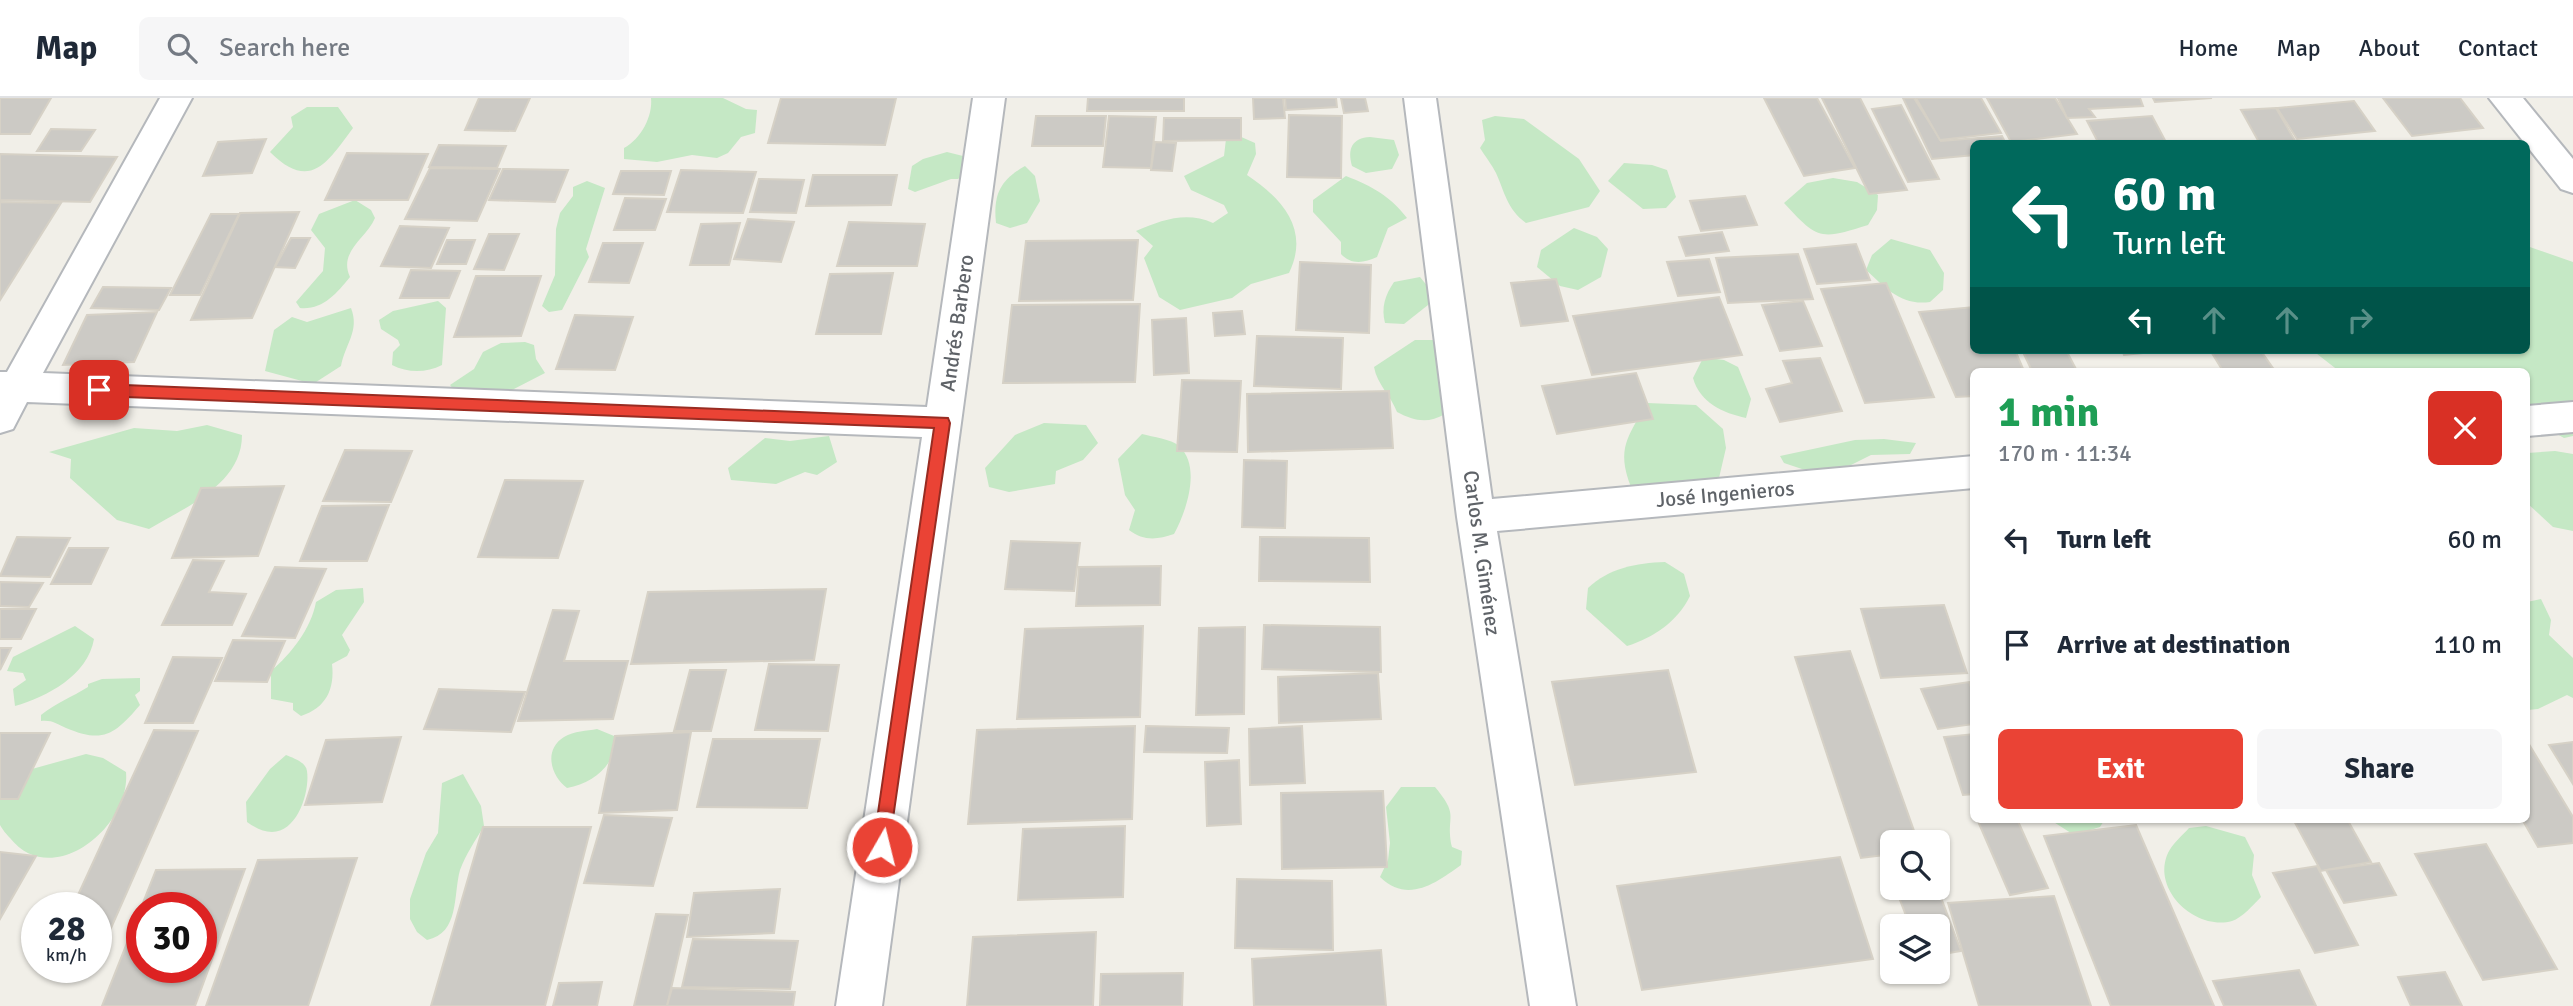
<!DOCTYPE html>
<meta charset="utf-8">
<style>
:root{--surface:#fff;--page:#f6f6f7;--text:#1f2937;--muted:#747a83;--line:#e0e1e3;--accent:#ea4335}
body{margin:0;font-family:Signika,sans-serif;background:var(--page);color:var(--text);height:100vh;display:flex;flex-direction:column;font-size:26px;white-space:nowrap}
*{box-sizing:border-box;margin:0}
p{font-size:23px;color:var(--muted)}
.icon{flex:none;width:38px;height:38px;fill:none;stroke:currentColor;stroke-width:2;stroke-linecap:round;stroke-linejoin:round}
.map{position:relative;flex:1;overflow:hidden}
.panel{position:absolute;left:1970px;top:270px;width:560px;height:455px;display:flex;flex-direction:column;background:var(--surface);border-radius:10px;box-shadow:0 2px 5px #0004}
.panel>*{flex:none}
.top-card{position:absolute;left:1970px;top:42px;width:560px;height:214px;border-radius:10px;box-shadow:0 2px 5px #0004;background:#00695c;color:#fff;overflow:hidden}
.tools{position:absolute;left:1880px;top:732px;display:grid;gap:14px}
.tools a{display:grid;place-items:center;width:70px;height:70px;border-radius:10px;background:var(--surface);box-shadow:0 2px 5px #0004;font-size:35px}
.speed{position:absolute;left:21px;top:794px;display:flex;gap:14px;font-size:35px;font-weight:700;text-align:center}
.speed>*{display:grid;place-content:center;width:91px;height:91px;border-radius:50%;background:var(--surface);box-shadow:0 2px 5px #0004;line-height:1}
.speed small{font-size:18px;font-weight:400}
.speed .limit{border:10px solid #d22;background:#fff;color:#111}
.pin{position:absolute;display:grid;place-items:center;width:60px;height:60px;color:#fff;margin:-30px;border-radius:14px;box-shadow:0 4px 10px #0006}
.me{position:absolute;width:77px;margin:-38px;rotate:8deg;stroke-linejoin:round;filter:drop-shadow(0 0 5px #0008)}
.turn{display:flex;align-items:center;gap:24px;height:147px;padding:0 28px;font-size:32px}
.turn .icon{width:91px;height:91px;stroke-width:2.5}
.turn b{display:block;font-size:49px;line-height:60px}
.lanes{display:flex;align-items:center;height:66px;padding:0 28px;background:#0003;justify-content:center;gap:35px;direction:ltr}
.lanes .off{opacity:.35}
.round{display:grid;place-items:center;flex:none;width:74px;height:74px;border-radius:10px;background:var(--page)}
.summary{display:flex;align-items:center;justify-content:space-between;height:119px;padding:0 28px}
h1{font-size:42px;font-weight:800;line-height:52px;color:#1e9e55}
.action{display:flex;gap:14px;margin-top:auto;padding:14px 28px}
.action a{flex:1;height:80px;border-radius:10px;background:var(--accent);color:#fff;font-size:28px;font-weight:800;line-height:80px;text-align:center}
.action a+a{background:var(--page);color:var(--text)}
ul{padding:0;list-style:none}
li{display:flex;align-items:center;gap:21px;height:105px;padding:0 28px}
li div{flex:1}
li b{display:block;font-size:26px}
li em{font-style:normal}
header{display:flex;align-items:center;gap:42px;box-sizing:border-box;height:98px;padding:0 35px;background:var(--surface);border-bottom:2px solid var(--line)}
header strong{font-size:33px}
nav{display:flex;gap:38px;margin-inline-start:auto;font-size:24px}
.search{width:490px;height:63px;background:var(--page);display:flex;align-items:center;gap:18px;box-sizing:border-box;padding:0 24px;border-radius:10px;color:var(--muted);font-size:26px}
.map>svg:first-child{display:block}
.green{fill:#c5e8c5}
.building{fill:#cccac5;stroke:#d6d1c6;stroke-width:2;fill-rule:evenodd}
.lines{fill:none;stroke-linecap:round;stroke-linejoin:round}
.street-casing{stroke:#b5b8bc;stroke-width:4}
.street{fill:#fff;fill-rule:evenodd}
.route{fill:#ea4335;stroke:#982c22;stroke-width:2}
.labels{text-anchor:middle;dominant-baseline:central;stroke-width:5;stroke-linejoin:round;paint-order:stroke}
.street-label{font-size:21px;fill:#5f6368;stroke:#fff}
</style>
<header>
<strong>Map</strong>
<div class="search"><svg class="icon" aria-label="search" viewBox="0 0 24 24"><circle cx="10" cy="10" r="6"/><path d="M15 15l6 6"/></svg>Search here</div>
<nav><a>Home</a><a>Map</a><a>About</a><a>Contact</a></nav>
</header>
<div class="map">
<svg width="2573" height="908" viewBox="0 0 2573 908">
<rect width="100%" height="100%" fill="#f1efe8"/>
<g class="green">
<path d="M651 0H723L746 11 757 12 755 35 741 39 728 55 717 60 692 57 657 64 624 61V50C641 41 653 18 651 0Z"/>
<path d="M307 9H338L353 30C327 65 310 94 270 54L293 29 291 19Z"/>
<path d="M1495 18 1524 21 1579 61 1600 93 1589 109 1526 125C1507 111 1505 95 1496 75 1492 67 1485 58 1480 50L1485 42 1482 22Z"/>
<path d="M1239 38 1255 45 1256 56 1247 77C1283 101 1310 132 1289 175L1251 186 1232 200 1180 212 1159 199 1144 160 1153 148 1136 133C1162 122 1186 113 1213 125L1228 115 1224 107 1191 92 1184 78 1224 58 1226 41Z"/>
<path d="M1370 39 1394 42 1399 57 1392 71 1366 75 1352 68C1347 51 1352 40 1370 39Z"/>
<polygon points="947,54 963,58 971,70 958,81 951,81 915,94 908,91 912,68 923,61"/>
<polygon points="1624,65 1652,67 1667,72 1676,99 1666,110 1643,111 1608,83"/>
<path d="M1025 68 1035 78 1040 103 1027 125 1010 130 996 125C993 97 1000 82 1025 68Z"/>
<path d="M1346 78C1372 88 1390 98 1407 120L1388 130 1377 159C1364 165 1351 167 1341 156V144L1313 114V102Z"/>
<path d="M1833 80 1857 84 1878 97 1877 112 1868 127C1820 142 1818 142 1784 105L1807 85Z"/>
<polygon points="587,83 605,90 586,151 589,159 562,212 549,214 542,208 555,177 556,131 560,115 573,98 573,89"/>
<path d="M355 102 371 112 375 120C367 140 338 153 350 179 336 196 323 212 300 210L296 204 323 173 325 150 311 132 319 116Z"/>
<polygon points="1574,130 1597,139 1608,151 1601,179 1578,192 1560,188 1537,169 1541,152"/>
<path d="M1891 141 1930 152 1944 175 1943 192 1930 204C1901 208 1886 190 1866 172L1872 157Z"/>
<polygon points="2527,148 2573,164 2573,338 2564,340 2527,319 2527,273 2339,273 2312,252 2527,252"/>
<path d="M1420 179 1429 190 1428 207 1404 226 1385 225C1381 210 1385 197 1394 184Z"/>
<path d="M438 203 446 210 442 267C426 275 408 275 392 267L393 254 400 247 398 242 381 231 379 222 393 213Z"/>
<path d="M351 210C360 233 345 246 341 268L313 286 265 273 274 232 292 219 307 224Z"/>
<path d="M1415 242H1434L1435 250 1445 262 1437 276 1443 294 1445 316C1428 326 1414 323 1397 314 1391 298 1377 286 1374 269Z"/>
<polygon points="525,244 534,247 536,261 545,275 512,292 502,301 456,294 450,287 474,271 483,254 501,245"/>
<path d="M1707 260 1724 262 1738 269 1751 301 1746 320C1723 315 1700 305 1693 280L1702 262Z"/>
<path d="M1647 305 1696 307 1723 331 1726 350 1719 380 1690 390 1631 389C1616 350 1628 339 1647 305Z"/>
<polygon points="1044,325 1086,327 1098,345 1083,362 1056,373 1055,386 1009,394 989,389 985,370 1015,337"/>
<path d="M207 327 242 337C242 386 186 409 149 431L117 422 70 380 71 361 49 354 134 330 177 333Z"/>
<path d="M1142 336C1153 339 1171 341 1179 348 1202 369 1186 414 1174 436 1157 442 1143 443 1129 432L1135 412 1125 397 1118 361Z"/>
<polygon points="829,338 837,364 817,377 805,374 776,386 731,382 728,370 765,340 790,343"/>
<polygon points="1884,341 1916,345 1910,356 1871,357 1851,367 1828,372 1802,371 1784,365 1780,358 1855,342"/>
<polygon points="2555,353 2573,356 2573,433 2553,429 2527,405 2527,355"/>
<path d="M1665 464 1684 476 1690 498C1678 523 1653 540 1627 548L1586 511 1588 490C1609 470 1636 465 1665 464Z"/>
<path d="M363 490 364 504 342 537 350 552 347 558 332 566C335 591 326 610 301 618L293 612V605L271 601V573C291 556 311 531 316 504L336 492Z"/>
<polygon points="2541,501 2551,522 2549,537 2573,560 2573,600 2567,597 2538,611 2528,612 2527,504"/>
<path d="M75 528 94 541C88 577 47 599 15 608L13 591 26 582 23 575 7 573 13 559Z"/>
<path d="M140 580V593L135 597 140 607C115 636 104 646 66 630 56 626 53 622 41 623V617C56 605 72 599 88 589V586L102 581Z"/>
<path d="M597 631 619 640C613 668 594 685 567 690 551 678 543 652 564 639 574 633 587 633 597 631Z"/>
<path d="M86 656 103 660 126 674C131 729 52 793 10 740 7 737 2 731 0 727 0 714 0 678 0 662L32 671Z"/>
<path d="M286 657C293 660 306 664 307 673 310 693 298 734 272 734 263 734 254 729 247 724L246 704 270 671Z"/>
<path d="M463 676 481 708 484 728C475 743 466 756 460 772 453 797 460 835 427 842L417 834 410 821V801L426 755 438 735 442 685Z"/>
<path d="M1401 689H1435C1461 720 1445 717 1452 749L1462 753 1461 767C1436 785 1408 806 1380 779L1388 762 1390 745 1386 709Z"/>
<polygon points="2049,721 2105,721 2100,729 2074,737"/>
<path d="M2206 728 2245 739 2254 757 2252 777 2261 799C2253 807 2242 820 2232 823 2196 833 2151 792 2168 755 2172 746 2183 737 2189 730Z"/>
</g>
<g class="building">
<polygon points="0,0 51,0 30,36 0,36"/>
<polygon points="479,0 530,0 515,33 465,32"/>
<polygon points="781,0 896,0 885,47 768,45"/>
<polygon points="1088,0 1184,0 1184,13 1087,13"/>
<polygon points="1253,0 1283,0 1285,20 1254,21"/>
<polygon points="1285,0 1336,0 1337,9 1286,12"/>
<polygon points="1341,0 1365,0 1368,13 1344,15"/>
<polygon points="1764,0 1817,0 1855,70 1804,78"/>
<polygon points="1822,0 1860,0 1907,92 1869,96"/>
<polygon points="1903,0 1914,0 1941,43 2002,38 2006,46 1974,46 1974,57 1932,61"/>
<polygon points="1916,0 1981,0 2001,35 1940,42"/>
<polygon points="1987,0 2055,0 2077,36 2011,44"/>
<polygon points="2058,0 2140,0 2143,8 2089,11 2095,19 2067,20"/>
<polygon points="2153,0 2212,0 2155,4"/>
<polygon points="2383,0 2460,0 2483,30 2412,38"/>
<polygon points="2354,3 2375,33 2297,41 2277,10"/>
<polygon points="1901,7 1939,81 1908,84 1872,11"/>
<polygon points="2276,10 2297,46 2260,46 2241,12"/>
<polygon points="1289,17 1342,18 1341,80 1287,79"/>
<polygon points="1036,18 1106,18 1103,48 1032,48"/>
<polygon points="1109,18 1156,19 1151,70 1103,69"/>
<polygon points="2152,18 2167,46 2099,46 2087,23"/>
<polygon points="1164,20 1241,20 1241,42 1163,43"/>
<polygon points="51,31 95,32 81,53 37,53"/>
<polygon points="266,41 252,75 203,78 218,44"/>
<polygon points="1155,44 1176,45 1172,73 1151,72"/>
<polygon points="439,47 506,48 497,70 429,69"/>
<polygon points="347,55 428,56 408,102 325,102"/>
<polygon points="0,56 117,59 90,104 0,102"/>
<polygon points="430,70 500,71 477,123 405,121"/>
<polygon points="503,71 568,72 555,104 489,102"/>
<polygon points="681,72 756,74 743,115 667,114"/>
<polygon points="621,73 671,73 664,97 613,96"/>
<polygon points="813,77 897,77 891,107 806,108"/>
<polygon points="759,81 804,82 796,115 750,114"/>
<polygon points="1745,98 1757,127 1701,133 1690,103"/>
<polygon points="625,100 666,101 655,132 614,132"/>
<polygon points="0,104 61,105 0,202"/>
<polygon points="299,114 252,220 191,222 240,115"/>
<polygon points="211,116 239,116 200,197 170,197"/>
<polygon points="748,121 794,124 781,164 734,161"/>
<polygon points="849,124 925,126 917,168 837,168"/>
<polygon points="740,125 729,167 690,167 701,126"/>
<polygon points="400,128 449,130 431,170 381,168"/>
<polygon points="1722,134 1729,153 1686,158 1679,139"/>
<polygon points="489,136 519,136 504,172 474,171"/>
<polygon points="291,140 310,140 295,170 275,169"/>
<polygon points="447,142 475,142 466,166 437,166"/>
<polygon points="1138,142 1133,202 1019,203 1026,143"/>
<polygon points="603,145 643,145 629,185 589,184"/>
<polygon points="1856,146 1870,182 1817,186 1804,151"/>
<polygon points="1798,156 1813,201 1728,205 1716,160"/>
<polygon points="1709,161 1720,194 1678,198 1667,164"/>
<polygon points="1300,164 1371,167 1369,235 1296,232"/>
<polygon points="411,172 460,173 449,200 400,200"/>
<polygon points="893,175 881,236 816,236 830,176"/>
<polygon points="476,178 541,178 521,238 454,239"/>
<polygon points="1556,181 1568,223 1521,228 1511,185"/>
<polygon points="1886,185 1934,299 1865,305 1821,191"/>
<polygon points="103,189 171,190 159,212 91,210"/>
<polygon points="1719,199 1742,257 1592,277 1573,218"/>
<polygon points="1803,203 1822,248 1780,253 1762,207"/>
<polygon points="1140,206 1135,284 1003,285 1012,207"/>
<polygon points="1974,209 1974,252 2015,252 2024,273 1974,273 1974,298 1956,299 1919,214"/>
<polygon points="1242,213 1245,236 1215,238 1213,215"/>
<polygon points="157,214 134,264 63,267 87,217"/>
<polygon points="575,217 633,219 615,272 556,271"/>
<polygon points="1186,220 1189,275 1154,277 1152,222"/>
<polygon points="1257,238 1343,240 1341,291 1254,288"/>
<polygon points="2022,252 2066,252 2077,273 2032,273"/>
<polygon points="2122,252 2173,252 2124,257"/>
<polygon points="2210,252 2271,252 2261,253 2275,273 2223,273"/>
<polygon points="1820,260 1842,313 1780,324 1766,291 1792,285 1783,263"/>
<polygon points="1636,275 1653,321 1557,336 1542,288"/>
<polygon points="1182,282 1241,283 1237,354 1177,353"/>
<polygon points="1389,293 1393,350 1248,354 1247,296"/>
<polygon points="345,352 412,353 391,404 323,403"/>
<polygon points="1244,362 1287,363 1285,430 1242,429"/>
<polygon points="505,382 583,383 558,460 478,459"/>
<polygon points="284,388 258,458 172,460 201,390"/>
<polygon points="389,407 367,463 300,463 322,408"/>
<polygon points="17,439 70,440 50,479 0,478"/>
<polygon points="1260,439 1369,440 1370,484 1259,483"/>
<polygon points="1011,443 1080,445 1074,493 1005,491"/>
<polygon points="69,450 108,450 91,486 51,486"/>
<polygon points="193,462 224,463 209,494 246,496 232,527 162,527"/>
<polygon points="1161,468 1160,507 1076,508 1079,469"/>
<polygon points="275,469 326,471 295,540 242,538"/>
<polygon points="0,484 43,485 29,509 0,508"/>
<polygon points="826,491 814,562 631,566 648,494"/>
<polygon points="1944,507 1967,575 1881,580 1861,511"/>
<polygon points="0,511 36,511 21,541 0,541"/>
<polygon points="553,512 579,513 564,563 628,563 613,621 518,623"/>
<polygon points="1264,527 1380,529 1381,574 1262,571"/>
<polygon points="1143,528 1140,619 1017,621 1025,531"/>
<polygon points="1245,529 1244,616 1196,617 1199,530"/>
<polygon points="233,542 285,543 267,584 215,583"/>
<polygon points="0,550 11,550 0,572"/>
<polygon points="1850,553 1918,744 1892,744 1892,756 1861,760 1795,559"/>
<polygon points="173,559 222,560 193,625 145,625"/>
<polygon points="769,566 839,567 828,633 755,632"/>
<polygon points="690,572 726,572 711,633 674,633"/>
<polygon points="1668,572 1696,674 1575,687 1552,584"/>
<polygon points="1378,575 1381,621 1279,625 1278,579"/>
<polygon points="1969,584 1974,596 1974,626 1938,631 1921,591"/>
<polygon points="439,591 525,594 511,634 424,631"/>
<polygon points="1135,628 1132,721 968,726 977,632"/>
<polygon points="1146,628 1229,630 1227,655 1144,654"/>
<polygon points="1302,628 1305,685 1250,687 1249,631"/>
<polygon points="154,632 198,633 96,864 96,810 72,810"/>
<polygon points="691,634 677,712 599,715 615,638"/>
<polygon points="0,635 50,635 18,701 0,701"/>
<polygon points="1974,636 1974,696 1963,697 1944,639"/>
<polygon points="401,639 382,704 305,707 326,642"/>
<polygon points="713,641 820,641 807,710 697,709"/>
<polygon points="2527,643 2573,719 2573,745 2538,749 2522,721 2527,721"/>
<polygon points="2573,644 2573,686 2549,647"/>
<polygon points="1239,662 1241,726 1207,728 1205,664"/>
<polygon points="1383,693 1387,769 1282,771 1281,695"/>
<polygon points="604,717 672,720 653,788 584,785"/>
<polygon points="1977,721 2017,721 2048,790 2010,797"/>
<polygon points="2293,721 2347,721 2371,764 2321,773"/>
<polygon points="2136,727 2214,908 2111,908 2044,738"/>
<polygon points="1125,728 1123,799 1018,802 1023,731"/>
<polygon points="483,729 591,729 545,908 431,908"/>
<polygon points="2486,746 2557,871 2483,882 2415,756"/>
<polygon points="0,754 36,758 0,821"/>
<polygon points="1840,759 1873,861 1642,892 1617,788"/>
<polygon points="357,760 308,908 206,908 258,762"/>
<polygon points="2379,765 2396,797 2344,805 2326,772"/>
<polygon points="2317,768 2358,847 2315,855 2273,775"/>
<path d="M245 771 195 908H102L156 772ZM142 810H201V870H142Z"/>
<polygon points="1237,781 1332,783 1333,852 1235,850"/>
<polygon points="1895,789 1937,789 1961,853 1937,857 1937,828 1910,828"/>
<polygon points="780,791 774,835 687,839 694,795"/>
<polygon points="2054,798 2091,908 1979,908 1948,805"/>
<polygon points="656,816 688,817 667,908 634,908"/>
<polygon points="1096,834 1093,908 967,908 973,839"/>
<polygon points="693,841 798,843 790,891 682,889"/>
<polygon points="1381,852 1386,908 1254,908 1252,861"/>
<polygon points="45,870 94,870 90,877 42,876"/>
<polygon points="2299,872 2316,908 2224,908 2213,883"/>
<polygon points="2445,874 2462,908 2411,908 2398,879"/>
<polygon points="1183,875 1182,908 1100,908 1101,876"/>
<polygon points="602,884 597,908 553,908 559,885"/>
<polygon points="672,890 795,894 793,908 667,908"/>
</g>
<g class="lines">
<defs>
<g id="street">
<polygon points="160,0 192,0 43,275 927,309 973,0 1005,0 882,908 836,908 922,339 27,304 13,331 0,335 0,274 7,274"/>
<polygon points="1404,0 1436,0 1492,401 1974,358 1974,390 1497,433 1576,908 1530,908 1457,419"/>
<polygon points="2489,0 2523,0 2573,61 2573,95 2561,91"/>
<polygon points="2573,304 2573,334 2527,338 2527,308"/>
</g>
</defs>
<use href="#street" class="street-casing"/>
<use href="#street" class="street"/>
</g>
<polygon class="route" points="99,286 948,320 950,325 888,755 882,757 876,755 873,749 934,330 99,298 92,292"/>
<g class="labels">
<g class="street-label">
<text transform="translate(957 225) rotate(-82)">Andrés Barbero</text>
<text transform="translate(1725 396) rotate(-5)">José Ingenieros</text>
<text transform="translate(1482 455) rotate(82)">Carlos M. Giménez</text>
</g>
</g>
</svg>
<div class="tools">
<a><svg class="icon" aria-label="search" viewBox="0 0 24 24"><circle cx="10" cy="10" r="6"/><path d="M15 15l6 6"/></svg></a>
<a><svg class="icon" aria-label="layers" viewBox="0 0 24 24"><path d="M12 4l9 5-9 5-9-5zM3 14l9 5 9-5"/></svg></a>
</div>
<div class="speed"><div>28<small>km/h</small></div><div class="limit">30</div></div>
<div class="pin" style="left:99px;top:292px;background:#d93025"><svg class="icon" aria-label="arrive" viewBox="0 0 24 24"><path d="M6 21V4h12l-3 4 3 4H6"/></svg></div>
<svg class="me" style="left:882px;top:749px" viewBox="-20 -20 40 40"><circle r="17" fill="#ea4335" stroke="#fff" stroke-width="3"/><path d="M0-11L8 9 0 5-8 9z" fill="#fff"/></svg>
<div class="top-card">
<div class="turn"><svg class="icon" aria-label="left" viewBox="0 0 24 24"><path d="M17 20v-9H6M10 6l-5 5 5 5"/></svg><div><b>60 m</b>Turn left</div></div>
<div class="lanes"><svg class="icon" aria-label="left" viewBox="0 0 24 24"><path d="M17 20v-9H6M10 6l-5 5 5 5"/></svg><svg class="icon off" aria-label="ahead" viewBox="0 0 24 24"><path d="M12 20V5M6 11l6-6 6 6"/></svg><svg class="icon off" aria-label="ahead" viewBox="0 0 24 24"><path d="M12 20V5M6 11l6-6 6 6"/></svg><svg class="icon off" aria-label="right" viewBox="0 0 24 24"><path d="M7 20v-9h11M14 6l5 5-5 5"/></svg></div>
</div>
<section class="panel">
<div class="summary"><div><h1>1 min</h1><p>170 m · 11:34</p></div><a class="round" style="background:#d93025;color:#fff"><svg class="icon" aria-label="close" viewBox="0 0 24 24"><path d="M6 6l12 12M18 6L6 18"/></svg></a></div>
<ul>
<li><svg class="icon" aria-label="left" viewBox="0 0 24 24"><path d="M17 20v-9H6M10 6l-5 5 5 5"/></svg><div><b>Turn left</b></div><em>60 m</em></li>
<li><svg class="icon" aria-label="arrive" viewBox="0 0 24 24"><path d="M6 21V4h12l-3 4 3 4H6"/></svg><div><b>Arrive at destination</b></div><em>110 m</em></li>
</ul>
<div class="action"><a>Exit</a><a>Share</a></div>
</section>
</div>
